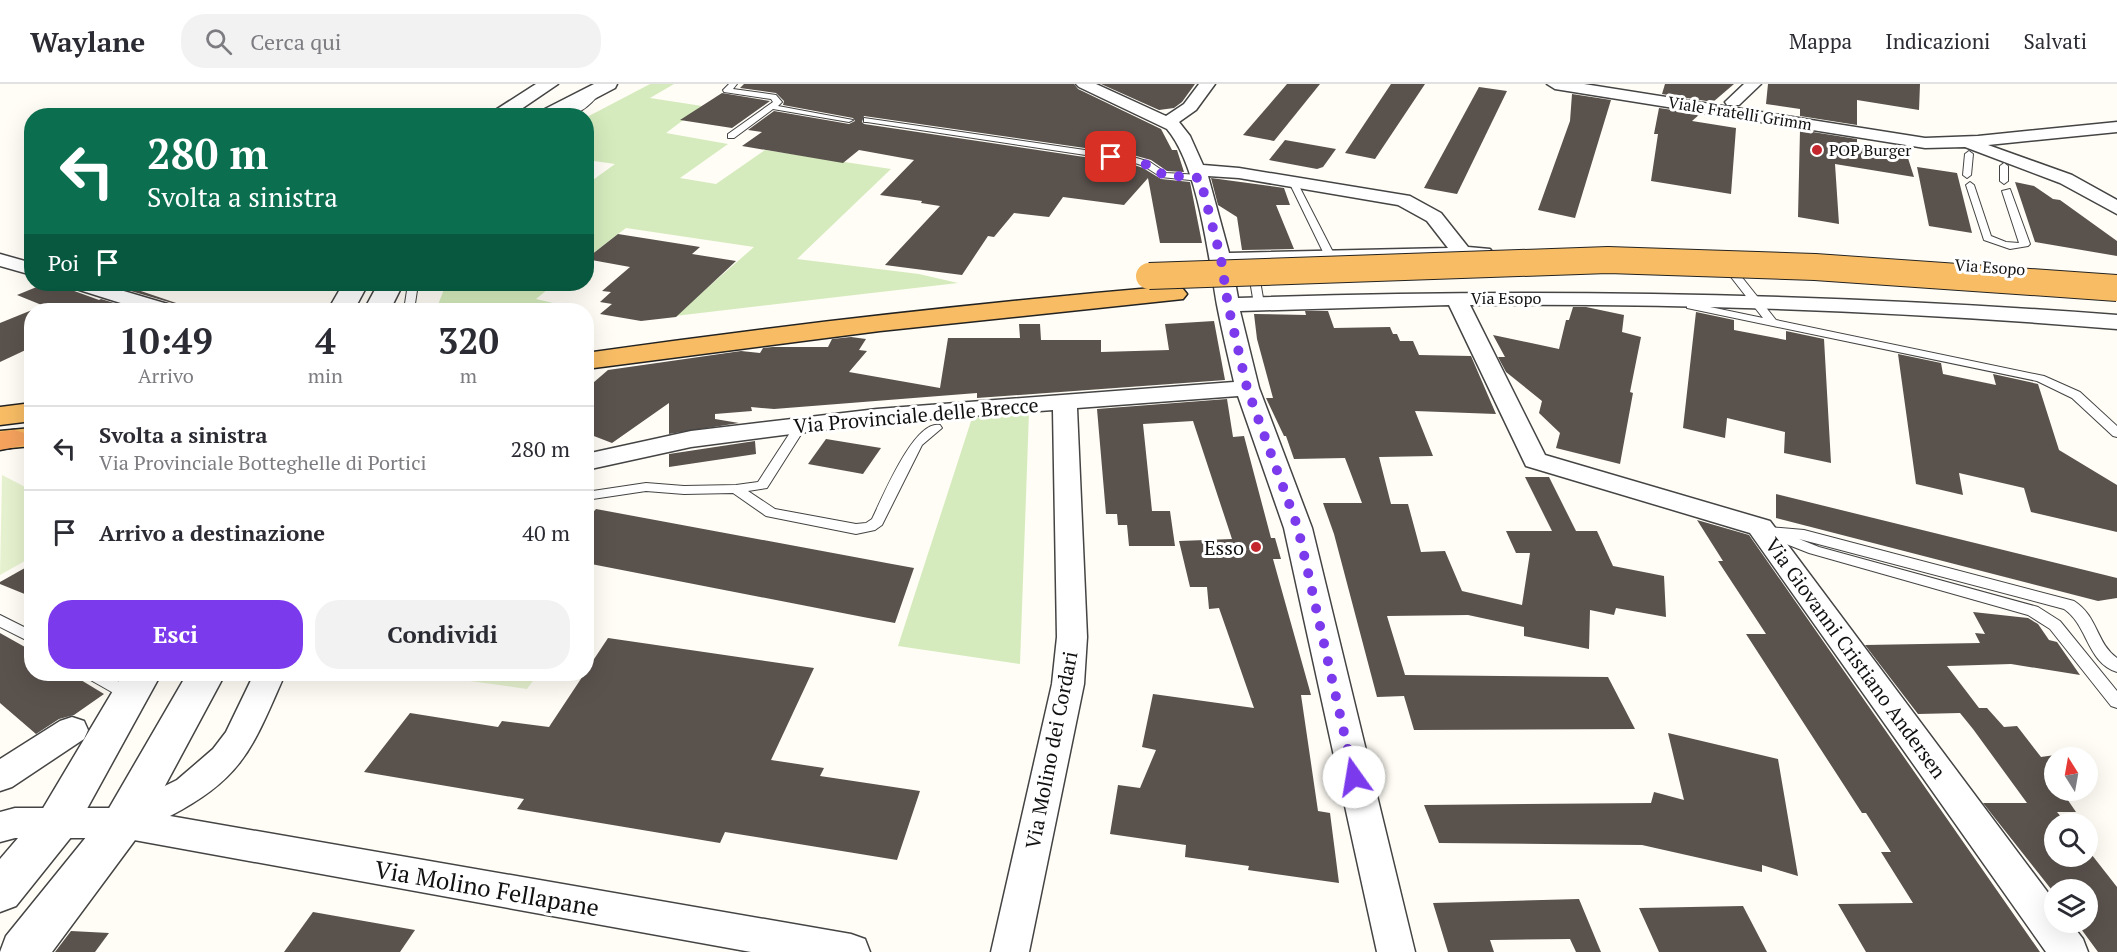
<!DOCTYPE html>
<html lang="it">
<style>
:root{--surface:#fff;--page:#f2f2f3;--text:#2b2b33;--muted:#7c7c81;--line:#e1e1e2;--accent:#7c3aed}
body{margin:0;font-family:"PT Serif",serif;background:var(--page);color:var(--text);height:100vh;display:flex;flex-direction:column;font-size:22px;white-space:nowrap}
*{box-sizing:border-box;margin:0}
p{font-size:20px;color:var(--muted)}
.icon{flex:none;width:33px;height:33px;fill:none;stroke:currentColor;stroke-width:2;stroke-linecap:round;stroke-linejoin:round}
.map{position:relative;flex:1;overflow:hidden}
.side{position:absolute;left:24px;top:219px;width:570px;height:378px;display:flex;flex-direction:column;background:var(--surface);border-radius:24px;box-shadow:0 6px 24px #0002}
.side>*{flex:none}
.guide{position:absolute;left:24px;top:24px;width:570px;height:183px;border-radius:24px;box-shadow:0 6px 24px #0002;background:#0b6e4f;color:#fff;overflow:hidden}
.needle{width:39px;rotate:349deg}
.controls{position:absolute;left:2044px;top:663px;display:grid;gap:12px}
.controls a{display:grid;place-items:center;width:54px;height:54px;border-radius:50%;background:var(--surface);box-shadow:0 6px 24px #0002;font-size:30px}
.pin{position:absolute;display:grid;place-items:center;width:51px;height:51px;color:#fff;margin:-26px;border-radius:12px;box-shadow:0 3px 9px #0006}
.me{position:absolute;width:66px;margin:-33px;rotate:347deg;stroke-linejoin:round;filter:drop-shadow(0 0 4px #0008)}
.turn{display:flex;align-items:center;gap:21px;height:126px;padding:0 24px;font-size:27px}
.turn .icon{width:78px;height:78px;stroke-width:2.5}
.turn b{display:block;font-size:42px;line-height:51px}
.then{display:flex;align-items:center;height:57px;padding:0 24px;background:#0003;gap:12px;font-size:22px}
.eta{display:flex;justify-content:space-evenly;align-items:center;height:102px;text-align:center}
.eta b{font-size:36px;font-weight:700;line-height:42px}
.primary-button{display:flex;gap:12px;margin-top:auto;padding:12px 24px}
.primary-button a{flex:1;height:69px;border-radius:24px;background:var(--accent);color:#fff;font-size:24px;font-weight:700;line-height:69px;text-align:center}
.primary-button a+a{background:var(--page);color:var(--text)}
ul{padding:0;list-style:none}
li{display:flex;align-items:center;gap:18px;height:84px;padding:0 24px;border-top:2px solid var(--line)}
li div{flex:1}
li b{display:block;font-size:22px}
li em{font-style:normal}
header{display:flex;align-items:center;gap:36px;box-sizing:border-box;height:84px;padding:0 30px;background:var(--surface);border-bottom:2px solid var(--line)}
header strong{font-size:28px}
nav{display:flex;gap:33px;margin-inline-start:auto;font-size:21px}
.search{width:420px;height:54px;background:var(--page);display:flex;align-items:center;gap:15px;box-sizing:border-box;padding:0 21px;border-radius:24px;color:var(--muted);font-size:22px}
.map>svg:first-child{display:block}
.green{fill:#d5ebbd}
.pitch{fill:#e6f2cf}
.building{fill:#5a524d}
.lines{fill:none;stroke-linecap:round;stroke-linejoin:round}
.service-casing{stroke:#444;stroke-width:2}
.minor-casing{stroke:#444;stroke-width:3}
.tertiary-casing{stroke:#444;stroke-width:3}
.trunk-casing{stroke:#222;stroke-width:3}
.motorway-casing{stroke:#222;stroke-width:3}
.service{fill:#fff;fill-rule:evenodd}
.minor{fill:#fff;fill-rule:evenodd}
.tertiary{fill:#fff;fill-rule:evenodd}
.trunk{fill:#f7bc64;fill-rule:evenodd}
.motorway{fill:#f5a25d;fill-rule:evenodd}
.trunk-bridge-casing{stroke:#222;stroke-width:28;stroke-linecap:butt}
.trunk-bridge{stroke:#f7bc64;stroke-width:26}
.route{stroke:#7c3aed;stroke-width:10;stroke-dasharray:0 18}
.poi-dot{fill:#c4262e;stroke:#fff;stroke-width:2}
.labels{text-anchor:middle;dominant-baseline:central;stroke-width:6;stroke-linejoin:round;paint-order:stroke}
.far-street-label{font-size:16px;fill:#111;stroke:#fff}
.far-poi-label{font-size:16px;fill:#111;stroke:#fff;text-anchor:start}
.street-label{font-size:20px;fill:#111;stroke:#fff}
.poi-label{font-size:20px;fill:#111;stroke:#fff;text-anchor:end}
.near-street-label{font-size:24px;fill:#111;stroke:#fff}
</style>
<header>
<strong>Waylane</strong>
<div class="search"><svg class="icon" aria-label="search" viewBox="0 0 24 24"><circle cx="10" cy="10" r="6"/><path d="M15 15l6 6"/></svg>Cerca qui</div>
<nav><a>Mappa</a><a>Indicazioni</a><a>Salvati</a></nav>
</header>
<div class="map">
<svg width="2117" height="868" viewBox="0 0 2117 868">
<rect width="100%" height="100%" fill="#fffdf5"/>
<g class="green">
<polygon points="650,0 674,0 650,14 702,22 666,49 728,60 680,94 716,100 765,66 891,85 797,175 919,190 958,199 675,232 754,163 626,144 587,174 586,101 615,80 587,76 587,33"/>
<polygon points="446,200 554,200 536,215 570,223 565,226 436,226"/>
<polygon points="1029,328 1020,580 898,562 973,331"/>
</g>
<g class="pitch">
<polygon points="2,391 31,406 32,473 0,491"/>
<polygon points="420,590 538,590 527,605"/>
</g>
<g class="building">
<polygon points="744,0 1074,0 1078,5 1161,45 1172,66 1177,66 1184,88 1167,87 1151,76 1133,71 864,32 862,38 864,40 1131,80 1143,84 1161,95 1190,98 1202,159 1160,159 1148,94 1124,121 1063,113 1049,133 1014,129 994,153 988,152 962,191 885,181 940,122 921,119 922,117 880,111 914,76 859,66 843,79 742,62 762,48 748,46 774,27 849,40 855,37 853,34 783,21 784,17 776,9 740,4"/>
<polygon points="1101,0 1195,0 1182,18 1174,24 1159,26"/>
<polygon points="1287,0 1320,0 1274,57 1243,51"/>
<polygon points="1391,0 1425,0 1375,75 1345,69"/>
<polygon points="1665,0 1734,0 1713,18 1662,10"/>
<polygon points="1768,0 1920,0 1919,26 1857,16 1857,41 1800,32 1800,25 1766,20"/>
<polygon points="1479,3 1507,7 1457,110 1424,104"/>
<polygon points="722,9 770,17 732,44 680,36"/>
<polygon points="1572,10 1611,16 1575,134 1538,126 1570,37"/>
<polygon points="1659,24 1700,30 1692,37 1736,44 1731,110 1651,97 1658,50 1654,50"/>
<polygon points="1800,46 1857,55 1857,63 1907,71 1914,93 1835,80 1839,140 1798,133"/>
<polygon points="1285,56 1336,65 1323,83 1317,85 1269,76"/>
<polygon points="1917,83 1957,89 1972,149 1929,142"/>
<polygon points="1211,94 1284,104 1290,121 1276,121 1294,165 1242,166 1237,133 1218,121"/>
<polygon points="2015,98 2034,102 2053,115 2060,116 2117,157 2117,172 2035,158"/>
<polygon points="618,150 700,163 692,170 736,177 676,233 641,237 600,230 612,220 600,218 611,208 602,207 630,183 586,175"/>
<polygon points="44,200 55,200 99,216 101,215 137,226 54,226 17,211"/>
<polygon points="129,203 188,223 187,226 176,226 172,219 124,205"/>
<polygon points="1573,223 1586,223 1624,231 1622,248 1641,253 1630,308 1633,309 1620,380 1556,364 1560,349 1539,329 1542,317 1506,288 1498,273 1505,273 1493,251 1559,265 1566,236 1569,236"/>
<polygon points="32,226 32,263 0,278 0,239"/>
<polygon points="1305,227 1328,227 1334,244 1390,243 1393,250 1397,250 1400,257 1413,257 1419,271 1471,272 1496,330 1415,327 1433,372 1379,373 1391,420 1408,420 1421,468 1445,467 1462,507 1522,521 1530,469 1516,469 1506,447 1552,447 1525,393 1549,393 1576,447 1597,447 1613,482 1664,492 1666,533 1616,524 1614,531 1590,526 1589,565 1524,552 1524,543 1468,531 1387,532 1405,591 1608,593 1635,645 1414,646 1404,612 1377,613 1334,450 1323,419 1362,419 1345,374 1294,375 1286,352 1284,352 1266,314 1273,314 1257,255 1254,230 1306,231"/>
<polygon points="1696,228 1734,236 1734,246 1786,256 1786,247 1824,255 1831,379 1784,369 1785,348 1727,334 1725,354 1683,344"/>
<polygon points="1214,237 1225,296 977,314 977,309 774,325 751,323 752,327 715,330 715,335 739,339 669,350 669,319 612,359 586,349 586,305 608,286 741,267 760,269 763,264 773,263 828,263 832,255 851,253 866,255 859,266 867,267 849,288 940,304 948,254 1020,254 1019,240 1040,240 1041,256 1101,256 1101,268 1169,266 1165,240"/>
<polygon points="1898,270 1941,279 1943,290 1996,301 1993,290 2038,300 2059,366 2117,401 2117,448 2031,428 2024,404 1959,389 1963,411 1916,400"/>
<polygon points="1227,315 1233,353 1244,352 1271,454 1275,454 1281,475 1273,475 1311,611 1301,611 1318,727 1330,729 1339,799 1248,786 1249,782 1185,773 1186,761 1110,750 1118,701 1140,704 1156,666 1142,663 1153,610 1254,624 1219,524 1209,525 1207,503 1190,503 1179,457 1232,455 1193,337 1143,340 1152,427 1170,427 1175,462 1129,462 1127,441 1118,441 1117,430 1106,430 1097,325"/>
<polygon points="826,355 881,364 863,390 808,380"/>
<polygon points="755,357 756,370 669,383 669,370"/>
<polygon points="1776,410 2117,494 2117,514 2098,517 1776,434"/>
<polygon points="596,425 892,480 914,484 895,539 863,533 586,479 586,436"/>
<polygon points="1697,436 1749,451 2040,868 1866,868 1838,820 1913,819 1881,768 1891,768 1866,729 1862,729 1746,550 1766,550 1718,477 1723,477"/>
<polygon points="32,480 32,513 0,500 0,498"/>
<polygon points="1973,528 2028,534 2038,540 2049,556 2057,558 2080,591 2011,580 1947,582 1979,624 1987,624 2004,643 2017,642 2041,673 2055,671 2055,706 2061,706 2076,728 2057,728 2067,740 2055,740 2055,772 2088,772 2088,766 2117,803 2117,868 2098,868 2076,838 2088,838 2088,806 2055,806 2055,810 1983,719 2027,719 1973,645 1960,629 1918,630 1865,561 1980,559 1975,549 1985,550"/>
<polygon points="0,549 32,567 32,590 71,590 104,610 74,631 59,635 36,650 0,619"/>
<polygon points="608,554 814,584 771,676 824,684 820,692 920,707 897,776 725,748 720,759 517,725 524,715 364,688 410,629 498,643 502,637 549,643"/>
<polygon points="1668,649 1778,675 1798,792 1762,781 1762,788 1642,761 1439,759 1424,721 1651,719 1654,708 1684,716"/>
<polygon points="1579,815 1601,868 1576,868 1570,855 1490,856 1494,868 1448,868 1433,819"/>
<polygon points="1743,822 1767,868 1659,868 1639,824"/>
<polygon points="313,828 415,846 400,868 284,868"/>
<polygon points="71,847 109,849 95,868 55,868"/>
</g>
<g class="lines">
<defs>
<g id="service">
<polygon points="729,0 737,0 733,5 776,11 782,18 778,22 853,36 849,38 773,25 734,54 728,54 728,50 773,18 771,15 724,8 723,6"/>
<path d="M594 5 601 7C592 20 579 32 562 32L587 15Z"/>
<polygon points="864,34 1133,73 1150,78 1166,89 1200,91 1204,94 1200,97 1161,93 1144,82 1132,78 867,38 864,38"/>
<polygon points="1969,67 1973,70 1971,91 1967,94 1963,91 1965,70"/>
<polygon points="2004,79 2008,82 2008,97 2004,100 2000,97 2000,82"/>
<polygon points="1290,96 1297,98 1335,172 1334,174 1326,174 1325,172 1289,98"/>
<polygon points="1970,98 1974,101 1991,152 2006,158 2019,159 2002,107 2010,105 2030,160 2028,162 2010,165 1984,156 1966,101"/>
<polygon points="1725,176 1729,177 1776,236 2044,292 2080,308 2117,342 2117,353 2113,352 2072,314 2037,297 1687,224 1687,220 1691,219 1763,234 1720,179"/>
<polygon points="1253,182 1258,185 1264,220 1259,223 1254,220 1248,185"/>
<polygon points="408,200 418,200 414,226 404,226"/>
<path d="M801 337 807 341 767 404 748 407 775 425 856 440 866 439 872 435C882 415 914 335 940 341L942 344 922 361 882 441 875 446 856 450 766 432 733 409 684 410 646 407 586 416V408L646 399 684 402 736 401 758 398 797 338Z"/>
<path d="M1768 443 1804 446 2074 517C2098 532 2096 559 2117 574V588C2087 579 2088 541 2064 525L1799 455 1819 463 2038 523 2060 537 2117 607V624L2111 622 2050 545 2028 531 1809 469 1763 451 1761 448Z"/>
<polygon points="0,531 32,547 32,559 0,543"/>
<polygon points="85,590 105,590 136,607 138,611 136,615 130,617 124,615 87,594"/>
</g>
<g id="minor">
<path d="M1076 0H1096L1166 32 1184 20 1199 0H1215L1196 26 1179 38 1190 52 1203 81 1239 84 1410 112 1441 129 1468 163 1490 165 1493 169 1490 173 1483 175 1232 181 1238 214C1531 204 1824 209 2117 231V245C1901 227 1686 219 1470 221L1545 371 1770 437 2055 818V838H2070L2083 855 2088 868H2046L1750 449 1526 382 1449 221 1240 227 1259 304 1312 444 1415 868H1377L1284 444 1238 312 1077 324 1087 553 1084 600 1029 868H991L1052 600 1057 553 1053 326 877 339 691 363 586 386V370L691 347 877 325 1234 298C1228 272 1222 247 1217 221 1209 175 1198 81 1167 45L1079 3ZM1208 92 1239 94 1398 121 1427 137 1448 164 1229 169Z"/>
<polygon points="1547,0 1584,0 1925,54 1978,52 2117,38 2117,48 1988,61 2072,91 2117,116 2117,130 2060,99 1965,63 1925,64 1555,5"/>
<polygon points="1744,0 1761,0 1739,21 1727,21 1725,18"/>
<polygon points="0,170 32,179 32,191 0,182"/>
<polygon points="70,200 100,200 171,221 174,226 143,226 73,204"/>
<path d="M254 590H285C253 662 244 694 170 732L851 850 865 855 870 868H751L123 754H15L0 758V728L15 724H120L177 696 213 665 226 648Z"/>
<polygon points="72,633 84,637 88,646 84,655 12,703 0,707 0,675 60,637"/>
</g>
<g id="tertiary">
<polygon points="536,0 558,0 511,32 486,32"/>
<polygon points="594,0 617,0 615,4 562,32 536,32 539,28"/>
<polygon points="343,200 368,200 354,226 328,226"/>
<polygon points="378,200 403,200 390,226 364,226"/>
<polygon points="123,590 161,590 72,752 16,822 0,828 0,775 42,726"/>
<polygon points="187,590 225,590 138,752 52,868 0,868 6,852 108,726"/>
</g>
<g id="trunk">
<path d="M1174 202 1183 205 1187 210 1183 215 880 247 586 285V269C782 241 977 219 1174 202Z"/>
<polygon points="32,319 32,337 0,341 0,323"/>
<polygon points="32,344 32,362 0,365 0,347"/>
</g>
<polygon id="motorway" points="14,346 25,349 29,355 25,361 0,366 0,348"/>
</defs>
<use href="#service" class="service-casing"/>
<use href="#minor" class="minor-casing"/>
<use href="#tertiary" class="tertiary-casing"/>
<use href="#trunk" class="trunk-casing"/>
<use href="#motorway" class="motorway-casing"/>
<use href="#service" class="service"/>
<use href="#minor" class="minor"/>
<use href="#tertiary" class="tertiary"/>
<use href="#trunk" class="trunk"/>
<use href="#motorway" class="motorway"/>
<defs>
<polyline id="trunk-bridge" points="1149,192 1608,176 1815,183 2117,204"/>
</defs>
<use href="#trunk-bridge" class="trunk-bridge-casing"/>
<use href="#trunk-bridge" class="trunk-bridge"/>
</g>
<g class="lines">
<polyline class="route" points="1111,73 1140,77 1164,91 1200,94 1221,175 1228,221 1247,304 1298,444 1354,693"/>
</g>
<g class="poi-dot">
<circle cx="1817" cy="66" r="6"/>
<circle cx="1256" cy="463" r="6"/>
</g>
<g class="labels">
<g class="far-street-label">
<text transform="translate(1740 29) rotate(9)">Viale Fratelli Grimm</text>
<text transform="translate(1990 183) rotate(4)">Via Esopo</text>
<text x="1506" y="214">Via Esopo</text>
</g>
<g class="far-poi-label">
<text x="1829" y="66">POP Burger</text>
</g>
<g class="street-label">
<text transform="translate(916 331) rotate(-5)">Via Provinciale delle Brecce</text>
<text transform="translate(1856 574) rotate(54)">Via Giovanni Cristiano Andersen</text>
<text transform="translate(1051 666) rotate(-79)">Via Molino dei Cordari</text>
</g>
<g class="poi-label">
<text x="1244" y="463">Esso</text>
</g>
<g class="near-street-label">
<text transform="translate(487 804) rotate(10)">Via Molino Fellapane</text>
</g>
</g>
</svg>
<div class="controls">
<a><svg class="needle" viewBox="-14 -14 28 28"><path d="M0-13l5 13h-10z" fill="#e53935"/><path d="M0 13l5-13h-10z" fill="#7c7c81"/></svg></a>
<a><svg class="icon" aria-label="search" viewBox="0 0 24 24"><circle cx="10" cy="10" r="6"/><path d="M15 15l6 6"/></svg></a>
<a><svg class="icon" aria-label="layers" viewBox="0 0 24 24"><path d="M12 4l9 5-9 5-9-5zM3 14l9 5 9-5"/></svg></a>
</div>
<div class="pin" style="left:1111px;top:73px;background:#d93025"><svg class="icon" aria-label="arrive" viewBox="0 0 24 24"><path d="M6 21V4h12l-3 4 3 4H6"/></svg></div>
<svg class="me" style="left:1354px;top:693px" viewBox="-20 -20 40 40"><circle r="19" fill="#fff"/><path d="M0-13L10 11 0 6-10 11z" fill="#7c3aed"/></svg>
<div class="guide">
<div class="turn"><svg class="icon" aria-label="left" viewBox="0 0 24 24"><path d="M17 20v-9H6M10 6l-5 5 5 5"/></svg><div><b>280 m</b>Svolta a sinistra</div></div>
<div class="then">Poi<svg class="icon" aria-label="arrive" viewBox="0 0 24 24"><path d="M6 21V4h12l-3 4 3 4H6"/></svg></div>
</div>
<section class="side">
<div class="eta">
<div><b>10:49</b><p>Arrivo</p></div>
<div><b>4</b><p>min</p></div>
<div><b>320</b><p>m</p></div>
</div>
<ul>
<li><svg class="icon" aria-label="left" viewBox="0 0 24 24"><path d="M17 20v-9H6M10 6l-5 5 5 5"/></svg><div><b>Svolta a sinistra</b><p>Via Provinciale Botteghelle di Portici</p></div><em>280 m</em></li>
<li><svg class="icon" aria-label="arrive" viewBox="0 0 24 24"><path d="M6 21V4h12l-3 4 3 4H6"/></svg><div><b>Arrivo a destinazione</b></div><em>40 m</em></li>
</ul>
<div class="primary-button"><a>Esci</a><a>Condividi</a></div>
</section>
</div>
